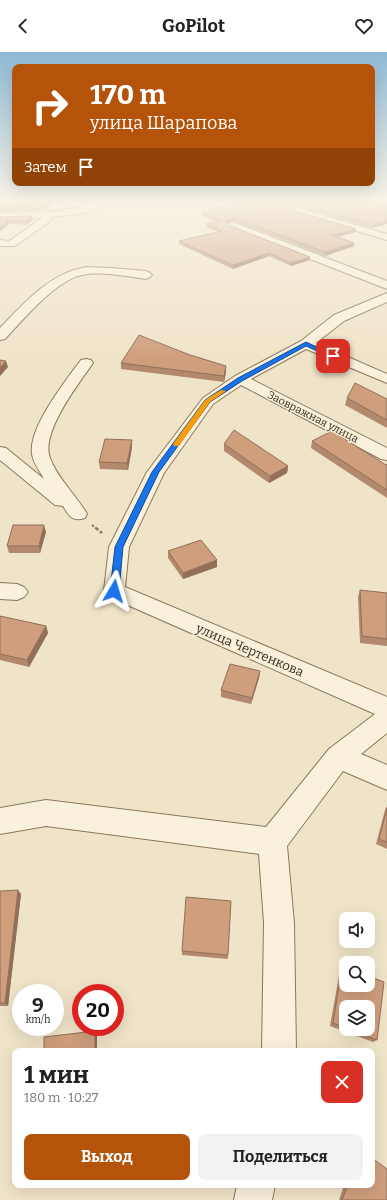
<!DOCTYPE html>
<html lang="ru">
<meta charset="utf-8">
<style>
:root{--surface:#fff;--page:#f2f2f2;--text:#222;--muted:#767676;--accent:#b45309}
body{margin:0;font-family:Bitter,serif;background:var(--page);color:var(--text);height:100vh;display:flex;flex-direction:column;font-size:15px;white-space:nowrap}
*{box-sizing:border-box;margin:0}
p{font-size:13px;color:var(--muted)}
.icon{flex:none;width:22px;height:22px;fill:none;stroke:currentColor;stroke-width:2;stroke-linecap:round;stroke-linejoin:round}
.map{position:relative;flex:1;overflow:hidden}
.panel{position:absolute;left:12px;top:996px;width:363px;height:140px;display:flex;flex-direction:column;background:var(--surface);border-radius:8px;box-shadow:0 4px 16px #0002}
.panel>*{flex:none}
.hud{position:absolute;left:12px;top:12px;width:363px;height:122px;border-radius:8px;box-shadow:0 4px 16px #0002;background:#b45309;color:#fff;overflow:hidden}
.controls{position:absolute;left:339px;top:860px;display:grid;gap:8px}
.controls a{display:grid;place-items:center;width:36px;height:36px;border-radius:8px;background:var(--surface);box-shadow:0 4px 16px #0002;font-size:20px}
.speed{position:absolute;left:12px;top:932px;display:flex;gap:8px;font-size:20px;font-weight:700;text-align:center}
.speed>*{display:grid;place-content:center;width:52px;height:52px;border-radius:50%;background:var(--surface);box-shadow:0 4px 16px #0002;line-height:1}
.speed small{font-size:10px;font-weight:400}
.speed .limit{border:6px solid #d22;background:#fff;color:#111}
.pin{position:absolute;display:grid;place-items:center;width:34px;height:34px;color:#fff;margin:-17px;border-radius:8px;box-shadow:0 2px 6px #0006}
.me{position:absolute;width:44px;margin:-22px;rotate:7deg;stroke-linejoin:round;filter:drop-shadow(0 0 3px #0008)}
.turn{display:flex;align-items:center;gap:14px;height:84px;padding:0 12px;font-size:18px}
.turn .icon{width:52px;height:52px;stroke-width:2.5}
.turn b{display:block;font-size:28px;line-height:34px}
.then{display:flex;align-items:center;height:38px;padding:0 12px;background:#0003;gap:8px;font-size:15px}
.round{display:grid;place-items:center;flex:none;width:42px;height:42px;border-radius:8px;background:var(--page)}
.summary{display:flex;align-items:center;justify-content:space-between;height:68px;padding:0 12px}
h1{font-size:24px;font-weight:700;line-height:30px}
.primary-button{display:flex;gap:8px;margin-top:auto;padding:8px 12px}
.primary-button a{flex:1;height:46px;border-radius:8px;background:var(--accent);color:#fff;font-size:16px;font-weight:700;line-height:46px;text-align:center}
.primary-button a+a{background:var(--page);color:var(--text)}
header{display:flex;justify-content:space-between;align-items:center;height:52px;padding:0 12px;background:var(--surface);font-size:18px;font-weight:700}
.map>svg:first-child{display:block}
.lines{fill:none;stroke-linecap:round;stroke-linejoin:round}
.minor-casing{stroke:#8d765c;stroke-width:2}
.path-far1{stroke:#8d765c;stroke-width:2;stroke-dasharray:2.5 1.5;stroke-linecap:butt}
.path{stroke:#8d765c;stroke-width:2.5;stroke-dasharray:3 2;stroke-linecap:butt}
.minor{fill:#faf1dc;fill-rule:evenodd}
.wall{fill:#b2896c;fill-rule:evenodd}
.shaded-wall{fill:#916f58}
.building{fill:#cf9f7d;stroke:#916f58}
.route{fill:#1a73e8;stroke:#114b97}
.slow{fill:#f59e0b}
.labels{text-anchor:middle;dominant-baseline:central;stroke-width:3;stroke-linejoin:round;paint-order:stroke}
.far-street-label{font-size:11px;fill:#3d2e20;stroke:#f7eed8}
.street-label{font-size:13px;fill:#3d2e20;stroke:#f7eed8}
</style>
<header><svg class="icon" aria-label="back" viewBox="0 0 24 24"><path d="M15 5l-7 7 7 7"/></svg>GoPilot<svg class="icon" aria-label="heart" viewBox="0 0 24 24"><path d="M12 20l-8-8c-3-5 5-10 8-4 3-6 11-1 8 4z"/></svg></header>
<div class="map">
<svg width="387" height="1148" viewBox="0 0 387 1148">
<rect width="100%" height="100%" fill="#f0e4c8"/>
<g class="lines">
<defs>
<g id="minor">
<path d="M102 145H114C100 161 72 163 52 165L49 170 15 194H0V188L9 189 42 166 0 167V161C34 160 72 163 102 145Z"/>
<polygon points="387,149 387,155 383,154 381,152 383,150"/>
<polygon points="291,154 387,182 387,188 288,159 286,157 288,155"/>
<polygon points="232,170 387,229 387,237 228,175 227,173"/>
<path d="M86 215 111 216 146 219 150 221 152 223 150 225 146 227C125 224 102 219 82 223 56 228 23 268 5 287L0 288V276C24 251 50 221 86 215Z"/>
<polygon points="387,241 387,250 344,269 316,291 387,322 387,331 306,297 251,327 387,396 387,408 381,407 241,333 213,352 164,421 129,495 125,535 387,645 387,681 361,702 387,713 387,738 343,719 287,794 294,871 296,999 262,999 264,871 259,802 46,774 0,782 0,756 46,748 266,775 329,697 375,662 107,544 104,539 109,495 147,420 203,346 235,324 301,289 334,263"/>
<path d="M86 307 91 308 93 311C79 331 40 381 50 406 58 427 76 443 87 462L85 466C72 470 69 464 63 454L55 453 0 408V395L6 396 44 427C40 419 33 411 32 402 28 376 66 328 81 308Z"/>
<polygon points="0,531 17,532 24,535 28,540 24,545 17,548 0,547"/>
<polygon points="237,1133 275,1133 272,1148 234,1148"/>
</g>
</defs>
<use href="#minor" class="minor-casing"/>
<polyline class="path-far1" points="92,473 97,477"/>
<polyline class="path" points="96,476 102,481"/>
<use href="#minor" class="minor"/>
</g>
<g class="wall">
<polygon points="0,145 62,145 45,158 0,160"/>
<polygon points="248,145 382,149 372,176 291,153 287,154 286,155 288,157 356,177 356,180 338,185 354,191 354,194 325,204 233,169 227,172 228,173 310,205 310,208 291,214 269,204 233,217 179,192 179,189 218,180 207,175 207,172 216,169 202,164 202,160"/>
<polygon points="0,165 33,168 26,173 9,172"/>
<polygon points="190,303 226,314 226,320 224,330 121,317 121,311"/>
<polygon points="347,346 387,347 387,376 345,353"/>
<polygon points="312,389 386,413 387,412 387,446 311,396"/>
<polygon points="224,392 288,414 287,421 269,431 224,399"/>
<polygon points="132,395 128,418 100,417 99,410"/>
<polygon points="46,480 40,501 9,501 7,494"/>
<polygon points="168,499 217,508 217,515 183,527 168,506"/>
<polygon points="360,538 387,541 387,594 360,591 358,545"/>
<polygon points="0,564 46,574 48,581 29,615 0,608"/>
<polygon points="260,619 259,626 251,652 221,645 221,638"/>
<polygon points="387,754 387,797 376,792 385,758"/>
<polygon points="0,839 21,842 8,954 0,954"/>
<polygon points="182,899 228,903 228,907 182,903"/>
<path d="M342 915 377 988 373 990 330 974 340 918ZM346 955 368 977H346Z"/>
<polygon points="344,1133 372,1133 387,1148 339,1148"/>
</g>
<g class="shaded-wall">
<polygon points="57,145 62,145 45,158 44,155"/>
<polygon points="387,145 387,148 382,149 380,153 383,146"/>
<polygon points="292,149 291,153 287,154 284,157 285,154 287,151"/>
<polygon points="32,164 33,168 26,173 25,169"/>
<polygon points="233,165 233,169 226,173 226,169"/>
<polygon points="8,168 9,172 0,180 0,175"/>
<polygon points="387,169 387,172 372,176 373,173"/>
<polygon points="356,177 356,180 333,186 333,183"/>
<polygon points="354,191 354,194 325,204 325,200"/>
<polygon points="269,201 269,204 233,217 233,213"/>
<polygon points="310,205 310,208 291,214 291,211"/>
<polygon points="6,309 8,315 0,324 0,316"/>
<polygon points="226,314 226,320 224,330 224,324"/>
<polygon points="132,388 132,395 128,418 127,411"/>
<polygon points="288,414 287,421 269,431 270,424"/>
<polygon points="44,473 46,480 40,501 39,494"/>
<polygon points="217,508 217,515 183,527 183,521"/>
<polygon points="46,574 48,581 29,615 27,608"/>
<polygon points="260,619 259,626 251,652 252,646"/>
<polygon points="18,838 21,842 8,954 5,951"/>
<polygon points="95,979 97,982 97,999 95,999"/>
</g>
<g class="building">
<polygon points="0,145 57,145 44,155 0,156"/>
<polygon points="248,145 387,145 383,146 381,150 383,152 387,153 387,169 373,173 292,149 287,151 285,154 288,157 356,177 333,183 354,191 325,200 233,165 226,169 228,173 310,205 291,211 269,201 233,213 179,189 222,179 207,172 221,168 202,160"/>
<polygon points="32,164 25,169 8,168 0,175 0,165"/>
<polygon points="139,283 190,303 226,314 224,324 121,311"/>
<polygon points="0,308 6,309 0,316"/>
<polygon points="355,331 387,347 387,368 347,346"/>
<polygon points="234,378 288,414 270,424 224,392"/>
<polygon points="332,379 386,413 387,412 387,438 312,389"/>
<polygon points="105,387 132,388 127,411 99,410"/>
<polygon points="13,473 44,473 39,494 7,494"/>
<polygon points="201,488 217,508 183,521 168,499"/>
<polygon points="360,538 387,541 387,587 362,584"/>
<polygon points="0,564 46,574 27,608 0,602"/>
<polygon points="230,612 260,619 252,646 221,638"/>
<polygon points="387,756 387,790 379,787"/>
<polygon points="18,838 5,951 0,951 0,839"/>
<polygon points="186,845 231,849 228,903 182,899"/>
<polygon points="342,915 346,916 346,933 368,933 368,924 384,930 377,988 348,977 368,977 368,955 346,955 346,976 333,971"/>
<polygon points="95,979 95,999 44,999 44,985"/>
<polygon points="372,1106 387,1117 387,1148 342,1148 348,1133 372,1133"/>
</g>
<linearGradient id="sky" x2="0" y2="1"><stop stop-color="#8fbad6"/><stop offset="0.48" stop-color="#f8f3e6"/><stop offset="1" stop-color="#f8f3e6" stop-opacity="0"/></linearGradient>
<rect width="387" height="305" fill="url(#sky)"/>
<polygon class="route" points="306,290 336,304 331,305 306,294 242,329 210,350 159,420 123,495 119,539 117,541 111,541 110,539 115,495 152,420 205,348 238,326"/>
<polygon class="slow" points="221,338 226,339 210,350 179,394 174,394 173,392 205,348"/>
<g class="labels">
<g class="far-street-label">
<text transform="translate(313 365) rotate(27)">Заовражная улица</text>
</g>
<g class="street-label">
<text transform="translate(250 598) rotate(23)">улица Чертенкова</text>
</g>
</g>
</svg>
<div class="controls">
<a><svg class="icon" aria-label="sound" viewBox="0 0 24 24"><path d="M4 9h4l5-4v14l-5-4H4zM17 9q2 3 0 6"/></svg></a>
<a><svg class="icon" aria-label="search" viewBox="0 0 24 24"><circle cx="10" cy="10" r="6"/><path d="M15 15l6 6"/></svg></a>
<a><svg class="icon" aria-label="layers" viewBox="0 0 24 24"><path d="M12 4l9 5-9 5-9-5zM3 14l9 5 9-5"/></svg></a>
</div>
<div class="speed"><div>9<small>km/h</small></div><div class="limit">20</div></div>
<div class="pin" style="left:333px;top:304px;background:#d93025"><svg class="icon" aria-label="arrive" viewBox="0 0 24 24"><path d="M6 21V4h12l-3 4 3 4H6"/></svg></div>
<svg class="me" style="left:114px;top:539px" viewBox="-20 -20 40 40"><path d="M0-17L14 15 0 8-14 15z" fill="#1a73e8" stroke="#fff" stroke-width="4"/></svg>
<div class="hud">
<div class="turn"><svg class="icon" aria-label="right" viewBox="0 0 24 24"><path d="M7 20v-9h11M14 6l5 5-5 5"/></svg><div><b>170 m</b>улица Шарапова</div></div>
<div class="then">Затем<svg class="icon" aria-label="arrive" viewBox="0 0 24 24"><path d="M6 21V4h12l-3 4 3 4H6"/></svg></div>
</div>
<section class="panel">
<div class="summary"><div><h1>1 мин</h1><p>180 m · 10:27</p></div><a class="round" style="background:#d93025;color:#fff"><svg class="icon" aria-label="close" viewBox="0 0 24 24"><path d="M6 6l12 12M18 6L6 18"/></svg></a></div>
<div class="primary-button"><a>Выход</a><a>Поделиться</a></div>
</section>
</div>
